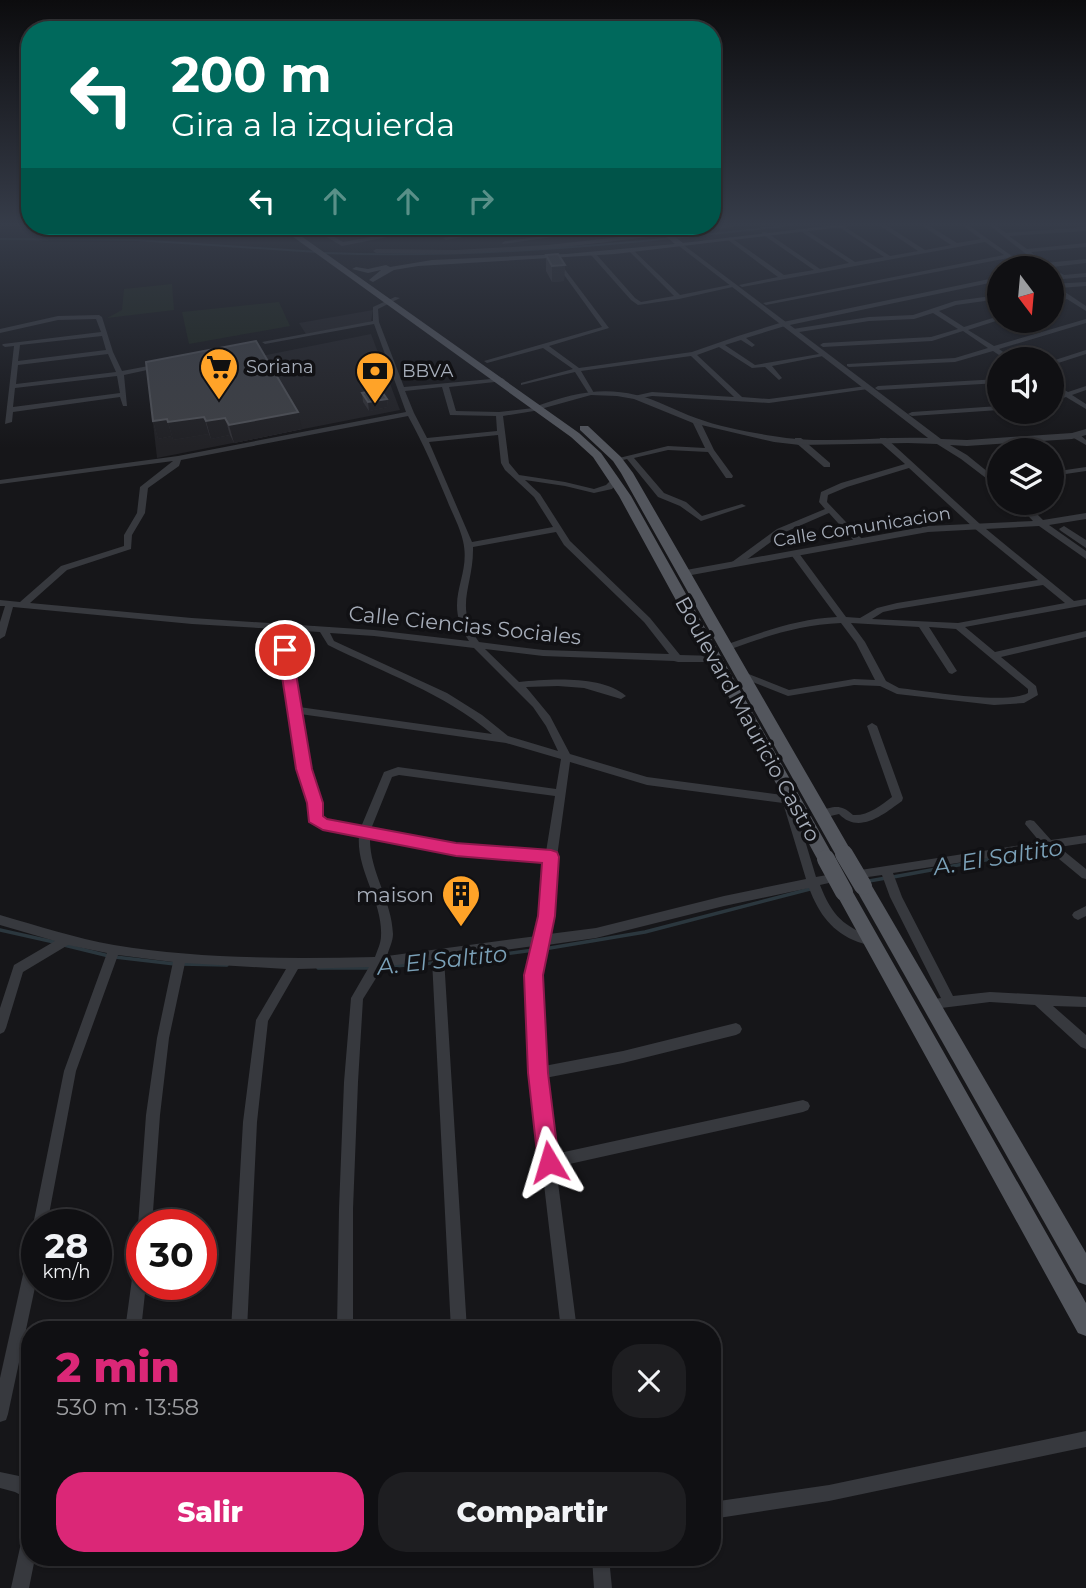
<!DOCTYPE html>
<html lang="es">
<meta charset="utf-8">
<style>
:root{--surface:#101013;--page:#1e1e21;--text:#f1f3f6;--muted:#9c9da0;--line:#303033;--accent:#db2777}
body{margin:0;font-family:Montserrat,sans-serif;background:var(--page);color:var(--text);height:100vh;display:flex;flex-direction:column;font-size:26px;white-space:nowrap}
*{box-sizing:border-box;margin:0}
p{font-size:23px;color:var(--muted)}
.icon{flex:none;width:38px;height:38px;fill:none;stroke:currentColor;stroke-width:2;stroke-linecap:round;stroke-linejoin:round}
.map{position:relative;flex:1;overflow:hidden}
.side{position:absolute;left:21px;top:1321px;width:700px;height:245px;display:flex;flex-direction:column;background:var(--surface);border-radius:28px;box-shadow:0 2px 5px #0004,0 0 0 2px var(--line)}
.side>*{flex:none}
.guide{position:absolute;left:21px;top:21px;width:700px;height:214px;border-radius:28px;box-shadow:0 2px 5px #0004,0 0 0 2px var(--line);background:#00695c;color:#fff;overflow:hidden}
.needle{width:46px;rotate:164deg}
.buttons{position:absolute;left:987px;top:256px;display:grid;gap:14px}
.buttons a{display:grid;place-items:center;width:77px;height:77px;border-radius:50%;background:var(--surface);box-shadow:0 2px 5px #0004,0 0 0 2px var(--line);font-size:35px}
.speed{position:absolute;left:21px;top:1209px;display:flex;gap:14px;font-size:35px;font-weight:700;text-align:center}
.speed>*{display:grid;place-content:center;width:91px;height:91px;border-radius:50%;background:var(--surface);box-shadow:0 2px 5px #0004,0 0 0 2px var(--line);line-height:1}
.speed small{font-size:18px;font-weight:400}
.speed .limit{border:10px solid #d22;background:#fff;color:#111}
.pin{position:absolute;display:grid;place-items:center;width:60px;height:60px;color:#fff;margin:-30px;border:4px solid #fff;border-radius:50%;box-shadow:0 2px 7px #0007}
.me{position:absolute;width:77px;margin:-38px;rotate:353deg;stroke-linejoin:round;filter:drop-shadow(0 0 5px #0008)}
.turn{display:flex;align-items:center;gap:24px;height:147px;padding:0 35px;font-size:32px}
.turn .icon{width:91px;height:91px;stroke-width:2.5}
.turn b{display:block;font-size:49px;line-height:60px}
.lanes{display:flex;align-items:center;height:66px;padding:0 35px;background:#0003;justify-content:center;gap:35px;direction:ltr}
.lanes .off{opacity:.35}
.round{display:grid;place-items:center;flex:none;width:74px;height:74px;border-radius:28px;background:var(--page)}
.summary{display:flex;align-items:center;justify-content:space-between;height:119px;padding:0 35px}
h1{font-size:42px;font-weight:800;line-height:52px;color:var(--accent)}
.button{display:flex;gap:14px;margin-top:auto;padding:14px 35px}
.button a{flex:1;height:80px;border-radius:28px;background:var(--accent);color:#fff;font-size:28px;font-weight:800;line-height:80px;text-align:center}
.button a+a{background:var(--page);color:var(--text)}
.map>svg:first-child{display:block}
.built{fill:#222226}
.green{fill:#1c241c}
.lines{fill:none;stroke-linecap:round;stroke-linejoin:round}
.stream-far1{stroke:#2b373e;stroke-width:2}
.stream{stroke:#2b373e;stroke-width:3.5}
.minor{fill:#37393e;fill-rule:evenodd}
.tertiary{fill:#37393e;fill-rule:evenodd}
.secondary{fill:#45484e;fill-rule:evenodd}
.primary{fill:#53565d;fill-rule:evenodd}
.primary-bridge{stroke:#53565d;stroke-width:18}
.wall{fill:#323237}
.shaded-wall{fill:#212125}
.building{fill:#3e4045;stroke:#4f5157;stroke-width:2}
.route{fill:#db2777;stroke:#8e194d;stroke-width:2}
.labels{text-anchor:middle;dominant-baseline:central;stroke-width:7;stroke-linejoin:round;paint-order:stroke}
.far-poi-label{font-size:18px;fill:#a7aeba;stroke:#111114;text-anchor:start}
.far-street-label{font-size:18px;fill:#a7aeba;stroke:#111114}
.street-label{font-size:21px;fill:#a7aeba;stroke:#111114}
.poi-label{font-size:21px;fill:#a7aeba;stroke:#111114;text-anchor:end}
.water-label{font-size:23px;font-style:italic;fill:#7ba1b8;stroke:#111114}
</style>
<div class="map">
<svg width="1086" height="1588" viewBox="0 0 1086 1588">
<rect width="100%" height="100%" fill="#161619"/>
<g class="built">
<polygon points="373,310 371,321 366,323 306,334 299,323"/>
<polygon points="371,334 400,410 157,458 148,379"/>
</g>
<g class="green">
<polygon points="172,284 174,310 107,318 122,310 124,289"/>
<polygon points="279,302 290,326 189,344 182,312"/>
</g>
<g class="lines">
<g class="stream-far1">
<polyline points="0,239 137,240 318,252"/>
<path d="M325 253C482 259 636 243 792 225"/>
</g>
<g class="stream">
<polyline points="893,877 1045,849"/>
<polyline points="869,881 886,878"/>
<polyline points="0,930 54,942"/>
<polyline points="64,945 109,956"/>
<polyline points="544,949 645,932 810,889"/>
<polyline points="115,957 175,964"/>
<polyline points="443,962 534,950"/>
<polyline points="181,964 227,965"/>
<polyline points="381,967 433,963"/>
<polyline points="318,968 370,968"/>
</g>
<g class="minor">
<polygon points="727,225 748,225 548,249 456,254 376,253 373,251 376,249 456,250 548,245"/>
<polygon points="836,225 842,225 890,256 918,251 879,225 886,225 925,250 951,245 921,225 928,225 957,243 981,239 962,225 968,225 1029,268 1022,268 1008,258 766,305 763,303 1004,255 985,242 742,287 739,285 778,277 728,240 727,239 730,237 784,275 814,270 762,234 762,232 766,232 820,269 849,263 802,232 802,230 806,230 855,262 884,257"/>
<polygon points="989,225 995,225 1006,233 1086,227 1086,231 1009,236 1027,249 1086,243 1086,247 1031,252 1045,263 1086,259 1086,263 1044,268"/>
<polygon points="313,226 322,226 319,228 343,242 433,226 443,226 342,246 313,229 301,232 298,230"/>
<polygon points="511,226 522,226 446,240 443,238"/>
<polygon points="524,226 530,226 543,236 618,226 631,226 503,244 502,243 505,241 537,237"/>
<polygon points="632,249 680,295 734,284 737,286 679,299 638,305 631,300 591,255 596,254 635,298 641,302 674,296 630,252 630,250"/>
<polygon points="557,259 609,328 549,346 579,368 692,352 738,336 783,322 999,277 999,281 785,326 746,338 755,345 752,347 741,340 725,345 755,365 825,353 828,355 772,366 782,378 779,380 765,367 752,368 719,347 697,355 742,397 769,399 866,386 868,387 868,389 769,403 652,396 636,399 634,398 634,396 652,392 734,397 691,356 581,371 594,393 591,395 589,394 575,372 521,385 521,383 573,369 543,348 487,363 484,361 602,327 554,261"/>
<polygon points="1052,268 1064,275 1086,273 1086,277 1063,279 1052,272"/>
<polygon points="1086,282 1086,286 1059,288 1086,306 1086,311 1067,299 1052,304 1052,300 1063,296 1052,289 1052,284"/>
<polygon points="999,295 999,299 956,305 939,311 964,327 999,316 999,320 968,330 994,346 1086,319 1086,323 999,349 1013,359 1005,359 993,351 955,362 849,367 847,366 847,364 955,358 988,348 963,331 932,341 823,347 820,345 823,343 931,337 958,329 933,313 914,319 869,321 793,333 790,331 793,329 869,317 913,315 955,301"/>
<path d="M395 297 400 298 378 309 379 322 404 387 502 378 505 380 504 381 449 387 456 411 499 412 542 407 544 408 540 410 503 416 509 463 519 475 565 482 594 489 606 485 612 479H618L619 481 612 489 594 493 565 486 525 480 540 494 570 541 650 618 680 655 717 656 722 659 717 662H678L674 661 543 656 485 649 519 682C550 679 601 675 626 696L621 699 584 688 558 686 526 687 550 716 570 754 647 777 797 797 798 800 794 804 816 877 838 873 842 874 844 877 842 880 820 885C832 916 844 927 875 938L877 941 875 944C869 946 865 944 858 942 832 932 819 914 809 888L724 906 596 938 547 945 540 975 544 1066 623 1051 736 1023 740 1025 742 1029 740 1033 736 1035 623 1063 545 1078 555 1154 803 1100 808 1102 810 1106 808 1110 803 1112 556 1167 577 1330H561L531 1073 528 975 534 946 444 958 467 1330H451L432 960 383 967 363 999 358 1082 353 1209V1330H337L339 1209 344 1082 351 998 369 967 298 969 268 1021 257 1122 247 1330H231L243 1122 256 1020 286 969 185 963 169 1038 160 1115 152 1225H142V1231L138 1225 146 1115 157 1038 173 962 118 955 76 1071 47 1225H37V1231L33 1225 64 1071 107 953 68 945 23 972 6 1028 4 1032 0 1034V1008L14 965 55 941 0 925V915C38 926 75 938 114 945 199 959 288 959 375 957 377 951 381 943 381 936 383 901 356 871 359 835L319 827 310 818V803L299 769 277 629 192 624 13 607 5 636 0 639V622L5 606H0V600L20 602 61 566 124 546V535L137 513 140 487 173 461 0 484V480L178 456 406 412 374 324 265 344 262 342 373 321V307ZM442 387 450 415 496 416 497 431 427 438 414 413 405 391ZM408 416C423 443 435 471 447 500 452 513 460 527 463 541 472 579 441 599 469 641L374 630 192 618 30 603 67 570 131 549 132 535 145 513 148 488 179 466 181 460ZM498 435 501 463 505 470 534 497 553 527 472 542 429 442ZM556 532 564 545 644 622 669 654 543 650 479 642C453 606 474 586 473 547ZM286 630 320 632 328 645C384 673 444 693 492 734L299 707ZM330 633 374 636 474 648 533 707 546 726 558 751 508 736 482 715 447 693 334 641ZM300 714 506 743 561 759 556 789 398 767 384 772 361 827 326 820 320 816V803L309 769ZM570 762 647 785 783 803 806 879 724 896 596 928 549 934 553 916 557 857ZM399 775 555 796 546 852 455 845 371 829 392 777ZM370 837 455 853 545 861 541 916 537 936 387 956C389 949 393 941 393 934 392 900 369 871 370 837Z"/>
<path d="M99 315 102 317 113 352 122 371 159 364 161 365V367L124 375 127 406H123L120 397 13 412 12 422 5 424 14 346 5 347 2 345 3 344 101 332 96 319 58 320 0 333V329L58 316ZM102 336 106 350 18 361 20 345ZM108 354 116 372 16 384 18 365ZM117 376 120 393 13 407 15 388Z"/>
<polygon points="1086,350 1086,354 1052,365 1052,361"/>
<polygon points="999,379 999,383 878,390 875,388 878,386"/>
<polygon points="1052,383 1068,392 1086,386 1086,390 1072,395 1086,404 1086,409 1066,397 1052,402 1052,398 1062,394 1052,388"/>
<polygon points="999,406 999,410 912,416 908,414 912,412"/>
<polygon points="693,419 700,421 714,450 733,476 732,478 726,478 708,452 668,450 634,458 664,493 686,502 702,516 742,504 746,506 701,521 680,506 658,497 627,459 623,460 619,458 668,446 705,448 692,421"/>
<polygon points="1072,433 1078,433 1086,440 1086,445 1072,437"/>
<polygon points="795,438 801,438 830,463 830,467 824,467 795,442"/>
<path d="M880 438H886L980 524 1074 601 1086 599V605L965 627 995 652 1086 631V637L1001 657 1036 686 1038 695 1024 703 994 705 897 694 880 686 854 685 788 696 740 677 738 675 740 673H746L789 690 854 679 875 680 856 643 841 623C800 625 770 635 731 649H725L723 647 725 645C762 632 797 619 837 617L792 556V552H798L846 617 860 618 877 608 897 603 1038 580 974 528 909 468 847 487 828 495 827 502 862 539V543H856L829 513 783 533 738 566H732V562L777 529 825 509 819 502 821 492 841 483 905 464 880 442ZM1043 585 1065 603 958 623 872 619 883 612 897 609ZM851 623 919 627 949 673 952 674 957 671 929 627 956 629 1028 689V693C1006 705 927 691 899 688L886 681 865 642Z"/>
<polygon points="1086,467 1086,471 1052,476 1052,472"/>
<path d="M872 723 877 726 903 798 902 801C884 814 859 835 839 814L822 818 818 817 817 814 818 811C834 807 840 803 853 815 868 816 880 806 892 797L867 726Z"/>
<polygon points="1030,820 1034,821 1051,840 1086,835 1086,843 1059,847 1086,869 1086,879 1082,878 1047,849 893,873 902,897 953,996 990,992 1086,997 1086,1007 1053,1006 1086,1035 1086,1049 1081,1047 1035,1005 990,1002 933,1009 929,1008 927,1004 929,1000 941,998 890,897 882,875 854,879 850,878 848,875 850,872 854,871 1040,842 1025,824 1026,821"/>
<polygon points="1086,906 1086,916 1078,920 1074,918 1072,915 1074,912"/>
<polygon points="37,1236 37,1278 8,1414 6,1420 0,1422 0,1378 30,1243 32,1238"/>
<polygon points="142,1250 142,1284 146,1284 141,1330 125,1330 135,1257 137,1252"/>
<polygon points="1086,1431 1086,1447 829,1501 712,1519 712,1502 829,1485"/>
<polygon points="0,1472 19,1476 30,1482 30,1500 15,1492 0,1488"/>
<polygon points="30,1534 30,1558 35,1558 29,1588 11,1588 21,1543 24,1537"/>
<polygon points="304,1558 371,1558 368,1564 362,1567 313,1567 307,1564"/>
<polygon points="592,1558 609,1558 612,1588 594,1588"/>
</g>
<g class="tertiary">
<path d="M681 243 941 439 967 440 1072 433 1086 429V435L1072 439 967 446 950 445 967 455 999 481V488L961 459 937 444 908 443 800 445 774 442 693 423 634 399 617 396 591 395 537 410V406C570 394 601 386 636 395 656 399 676 411 696 418 720 427 748 432 773 436 824 445 877 436 928 438L679 246V244Z"/>
<polygon points="1015,502 1025,502 1043,520 1086,513 1086,519 1049,525 1086,551 1086,559 1039,526 928,532 686,576 681,573 686,570 928,526 1033,521"/>
<polygon points="1064,526 1086,540 1086,548 1061,531 1059,529"/>
</g>
<polygon class="secondary" points="835,225 859,225 615,254 418,266 394,270 373,282 369,280 381,270 368,273 352,269 356,267 368,269 386,265 390,267 432,260 566,254 675,244 654,226 661,226 683,243"/>
<g class="primary">
<polygon points="278,226 287,226 579,433 601,453 631,496 832,854 834,859 832,864 820,864 619,496 593,457 571,437"/>
<polygon points="580,426 588,426 621,457 633,473 850,849 852,854 850,859 838,859 621,473 613,461 580,430"/>
<polygon points="863,879 869,881 1086,1253 1086,1285 1078,1282 857,891 855,886 857,881"/>
<polygon points="844,885 850,887 1086,1303 1086,1336 1078,1333 838,897 835,892 838,887"/>
</g>
<g class="primary-bridge">
<polyline points="844,854 863,886"/>
<polyline points="826,859 844,892"/>
</g>
</g>
<g class="wall">
<polygon points="546,255 565,265 564,281 552,282 546,271"/>
<polygon points="146,362 302,429 234,443 230,435 211,439 209,434 173,440 172,436 158,439 153,421"/>
<polygon points="362,393 387,399 388,407 369,411 363,402"/>
</g>
<g class="shaded-wall">
<polygon points="565,265 564,281 552,282 552,266"/>
<polygon points="387,399 388,407 369,411 368,402"/>
<polygon points="298,412 302,429 234,443 229,425"/>
<polygon points="204,417 209,434 173,440 168,422"/>
<polygon points="225,418 230,435 211,439 206,421"/>
<polygon points="167,419 172,436 158,439 153,421"/>
</g>
<g class="building">
<polygon points="558,254 565,265 552,266 546,255"/>
<polygon points="256,341 298,412 229,425 225,418 206,421 204,417 168,422 167,419 153,421 146,362"/>
<polygon points="380,389 387,399 368,402 362,393"/>
</g>
<linearGradient id="sky" x2="0" y2="1"><stop stop-color="#0c0c0e"/><stop offset="0.5" stop-color="#363c49"/><stop offset="1" stop-color="#363c49" stop-opacity="0"/></linearGradient>
<rect width="1086" height="448" fill="url(#sky)"/>
<polygon class="route" points="285,645 292,650 312,769 323,803 323,816 327,819 456,843 551,850 557,852 559,857 555,916 543,975 548,1073 559,1162 556,1169 549,1172 541,1169 538,1162 528,1073 524,975 538,916 542,863 456,856 323,830 309,822 307,803 296,769 278,650"/>
<defs>
<symbol id="supermarket-pin" viewBox="-11 -11 22 30"><path d="M0 17L-7.5 6A9.5 9.5 0 1 1 7.5 6Z" fill="#ffa328" stroke="#111114"/><path d="M-6-5.5h2.5l.6 2H6L4.5 2H-2.5L-4.4-4H-6ZM-1.5 3.2a1.3 1.3 0 1 0 .1 0ZM3 3.2a1.3 1.3 0 1 0 .1 0Z" fill="#111"/></symbol>
<symbol id="bank-pin" viewBox="-11 -11 22 30"><path d="M0 17L-7.5 6A9.5 9.5 0 1 1 7.5 6Z" fill="#ffa328" stroke="#111114"/><path d="M-6-4H6V4H-6ZM0-2.3a2.3 2.3 0 1 0 0 4.6a2.3 2.3 0 1 0 0-4.6Z" fill="#111"/></symbol>
<symbol id="building-pin" viewBox="-11 -11 22 30"><path d="M0 17L-7.5 6A9.5 9.5 0 1 1 7.5 6Z" fill="#ffa328" stroke="#111114"/><path d="M-4-6H4V6H1V3H-1V6H-4ZM-2.5-4.3h1.7v1.8h-1.7ZM.8-4.3h1.7v1.8H.8ZM-2.5-1h1.7V.8h-1.7ZM.8-1h1.7V.8H.8Z" fill="#111"/></symbol>
</defs>
<g fill-rule="evenodd">
<use href="#supermarket-pin" x="197" y="345" width="44" height="60"/>
<use href="#bank-pin" x="353" y="349" width="44" height="60"/>
<use href="#building-pin" x="439" y="872" width="44" height="60"/>
</g>
<g class="labels">
<g class="far-poi-label">
<text x="246" y="367">Soriana</text>
<text x="402" y="371">BBVA</text>
</g>
<g class="far-street-label">
<text transform="translate(862 527) rotate(-9)">Calle Comunicacion</text>
</g>
<g class="street-label">
<text transform="translate(465 625) rotate(6)">Calle Ciencias Sociales</text>
<text transform="translate(748 719) rotate(61)">Boulevard Mauricio Castro</text>
</g>
<g class="poi-label">
<text x="434" y="894">maison</text>
</g>
<g class="water-label">
<text transform="translate(998 857) rotate(-9)">A. El Saltito</text>
<text transform="translate(442 960) rotate(-6)">A. El Saltito</text>
</g>
</g>
</svg>
<div class="buttons">
<a><svg class="needle" viewBox="-14 -14 28 28"><path d="M0-13l5 13h-10z" fill="#e53935"/><path d="M0 13l5-13h-10z" fill="#9c9da0"/></svg></a>
<a><svg class="icon" aria-label="sound" viewBox="0 0 24 24"><path d="M4 9h4l5-4v14l-5-4H4zM17 9q2 3 0 6"/></svg></a>
<a><svg class="icon" aria-label="layers" viewBox="0 0 24 24"><path d="M12 4l9 5-9 5-9-5zM3 14l9 5 9-5"/></svg></a>
</div>
<div class="speed"><div>28<small>km/h</small></div><div class="limit">30</div></div>
<div class="pin" style="left:285px;top:650px;background:#d93025"><svg class="icon" aria-label="arrive" viewBox="0 0 24 24"><path d="M6 21V4h12l-3 4 3 4H6"/></svg></div>
<svg class="me" style="left:549px;top:1162px" viewBox="-20 -20 40 40"><path d="M0-17L14 15 0 8-14 15z" fill="#db2777" stroke="#fff" stroke-width="4"/></svg>
<div class="guide">
<div class="turn"><svg class="icon" aria-label="left" viewBox="0 0 24 24"><path d="M17 20v-9H6M10 6l-5 5 5 5"/></svg><div><b>200 m</b>Gira a la izquierda</div></div>
<div class="lanes"><svg class="icon" aria-label="left" viewBox="0 0 24 24"><path d="M17 20v-9H6M10 6l-5 5 5 5"/></svg><svg class="icon off" aria-label="ahead" viewBox="0 0 24 24"><path d="M12 20V5M6 11l6-6 6 6"/></svg><svg class="icon off" aria-label="ahead" viewBox="0 0 24 24"><path d="M12 20V5M6 11l6-6 6 6"/></svg><svg class="icon off" aria-label="right" viewBox="0 0 24 24"><path d="M7 20v-9h11M14 6l5 5-5 5"/></svg></div>
</div>
<section class="side">
<div class="summary"><div><h1>2 min</h1><p>530 m · 13:58</p></div><a class="round"><svg class="icon" aria-label="close" viewBox="0 0 24 24"><path d="M6 6l12 12M18 6L6 18"/></svg></a></div>
<div class="button"><a>Salir</a><a>Compartir</a></div>
</section>
</div>
